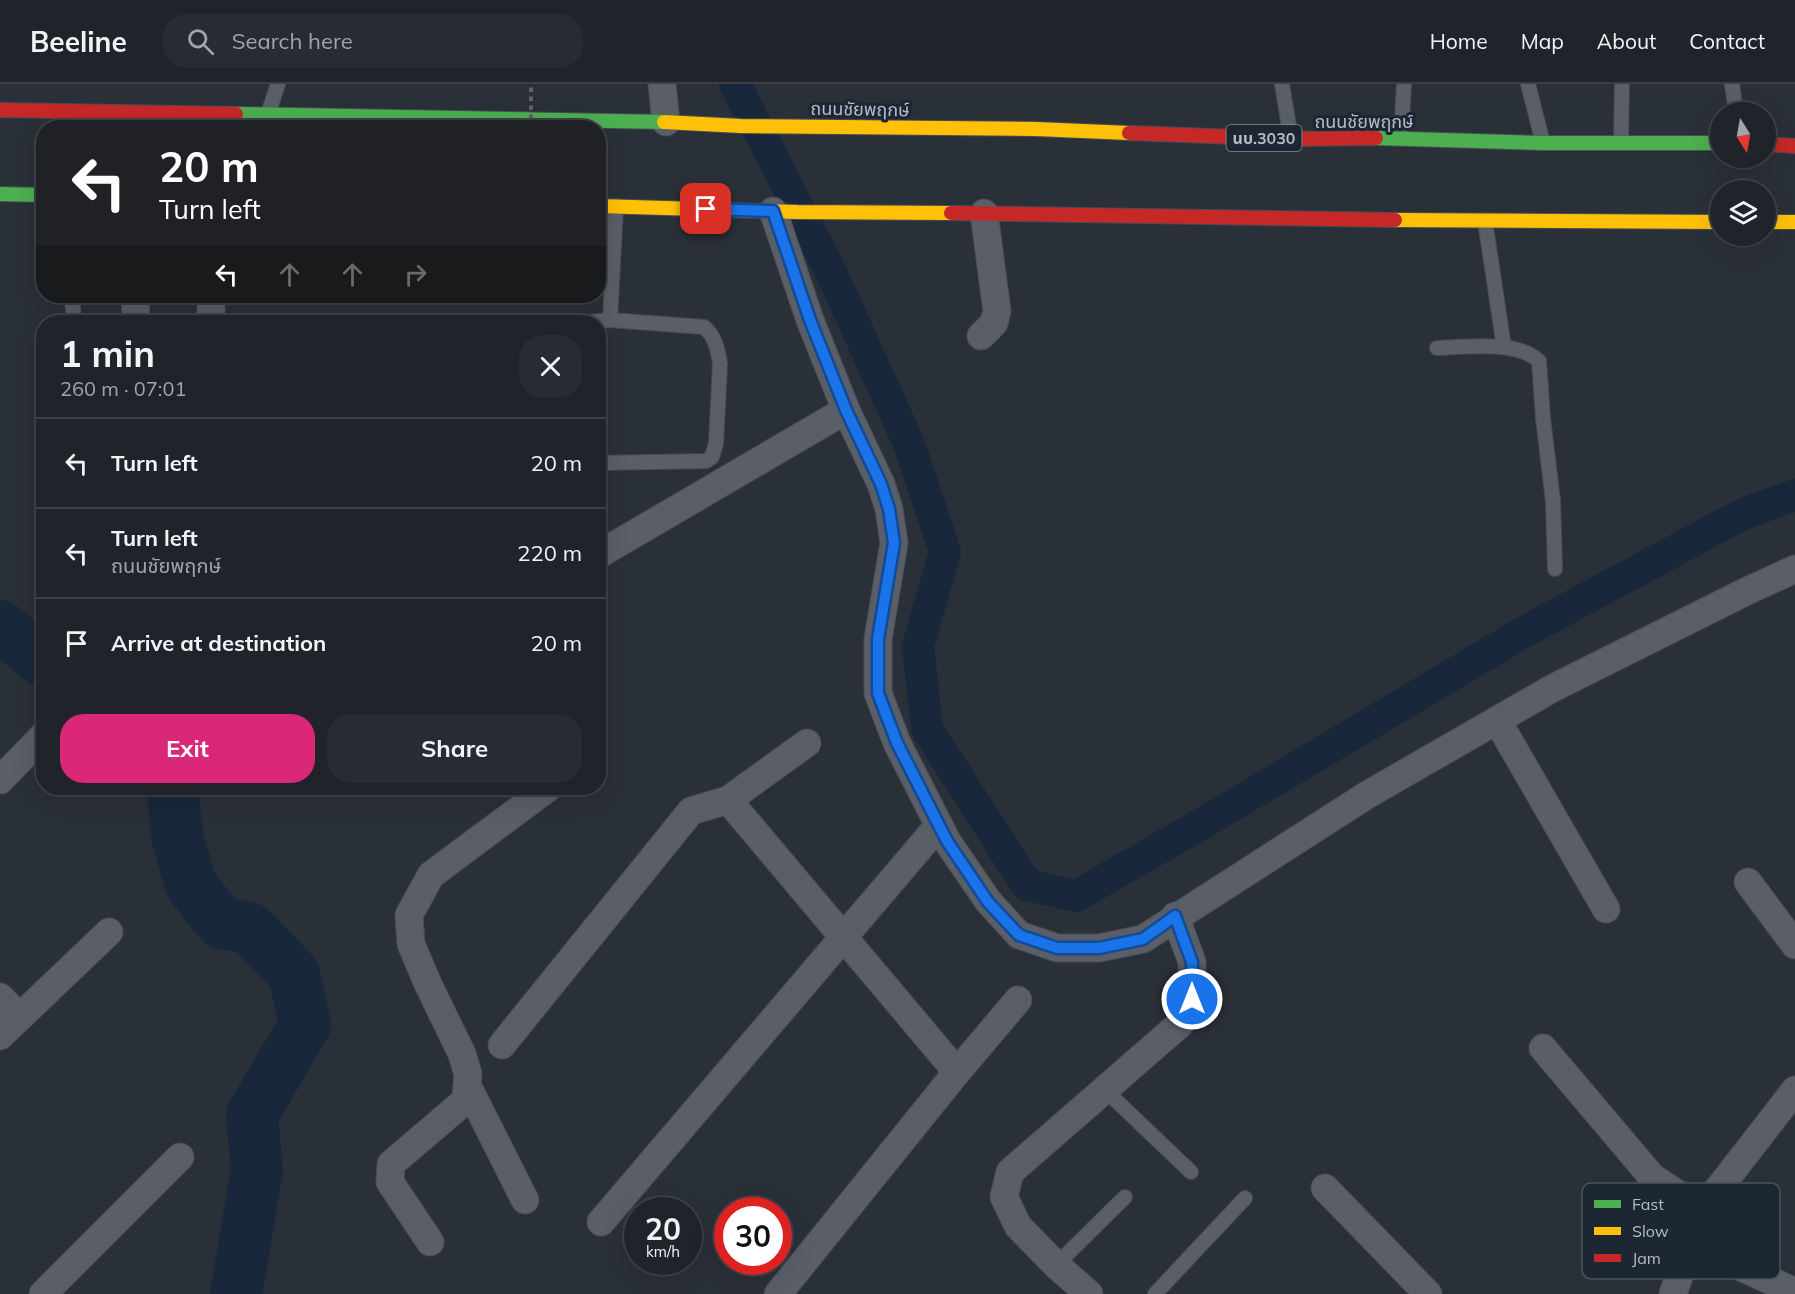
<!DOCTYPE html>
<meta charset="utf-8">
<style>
:root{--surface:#20242a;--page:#282c32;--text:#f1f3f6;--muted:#a2a4a8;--line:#3d4147;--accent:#db2777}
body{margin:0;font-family:Mulish,"Noto Sans Thai",sans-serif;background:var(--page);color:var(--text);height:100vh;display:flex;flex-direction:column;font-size:22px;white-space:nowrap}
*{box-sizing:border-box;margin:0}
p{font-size:20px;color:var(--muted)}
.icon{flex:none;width:33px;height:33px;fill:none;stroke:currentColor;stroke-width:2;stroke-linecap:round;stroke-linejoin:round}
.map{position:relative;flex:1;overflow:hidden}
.details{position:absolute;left:36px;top:231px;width:570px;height:480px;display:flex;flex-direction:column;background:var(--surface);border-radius:24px;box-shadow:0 6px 24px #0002,0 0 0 2px var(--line)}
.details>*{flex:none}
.hud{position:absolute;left:36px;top:36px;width:570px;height:183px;border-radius:24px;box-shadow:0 6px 24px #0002,0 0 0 2px var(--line);background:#202124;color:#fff;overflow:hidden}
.needle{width:39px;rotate:169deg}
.buttons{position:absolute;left:1710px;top:18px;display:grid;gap:12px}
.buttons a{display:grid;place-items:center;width:66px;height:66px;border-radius:50%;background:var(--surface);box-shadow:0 6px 24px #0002,0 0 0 2px var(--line);font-size:30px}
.speed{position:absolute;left:624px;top:1113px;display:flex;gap:12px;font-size:30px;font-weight:700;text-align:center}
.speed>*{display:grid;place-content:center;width:78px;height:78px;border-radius:50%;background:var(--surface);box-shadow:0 6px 24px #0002,0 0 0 2px var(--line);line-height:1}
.speed small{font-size:15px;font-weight:400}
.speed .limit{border:9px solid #d22;background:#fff;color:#111}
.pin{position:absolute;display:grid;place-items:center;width:51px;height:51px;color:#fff;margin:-26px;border-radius:12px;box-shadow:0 3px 9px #0006}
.me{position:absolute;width:66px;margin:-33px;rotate:0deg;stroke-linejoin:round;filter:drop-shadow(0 0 4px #0008)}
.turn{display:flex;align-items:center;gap:21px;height:126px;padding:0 24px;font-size:27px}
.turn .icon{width:78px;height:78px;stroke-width:2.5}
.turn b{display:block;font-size:42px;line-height:51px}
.lanes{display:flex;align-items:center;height:57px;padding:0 24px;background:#0003;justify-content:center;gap:30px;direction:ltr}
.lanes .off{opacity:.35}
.round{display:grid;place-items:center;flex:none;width:63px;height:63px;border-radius:24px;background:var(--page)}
.summary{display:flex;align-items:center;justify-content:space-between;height:102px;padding:0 24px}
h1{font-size:36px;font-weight:700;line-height:45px}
.cta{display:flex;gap:12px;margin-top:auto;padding:12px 24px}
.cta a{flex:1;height:69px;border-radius:24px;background:var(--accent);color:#fff;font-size:24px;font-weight:700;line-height:69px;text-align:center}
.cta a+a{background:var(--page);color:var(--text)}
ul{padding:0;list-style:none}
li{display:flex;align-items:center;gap:18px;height:90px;padding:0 24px;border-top:2px solid var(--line)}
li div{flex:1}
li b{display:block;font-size:22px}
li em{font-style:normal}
header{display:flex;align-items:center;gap:36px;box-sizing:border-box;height:84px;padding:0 30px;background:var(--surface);border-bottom:2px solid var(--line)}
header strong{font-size:28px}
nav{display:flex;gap:33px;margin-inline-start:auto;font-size:21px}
.search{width:420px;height:54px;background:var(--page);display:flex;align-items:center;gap:15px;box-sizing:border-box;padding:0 21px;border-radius:24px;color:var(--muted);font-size:22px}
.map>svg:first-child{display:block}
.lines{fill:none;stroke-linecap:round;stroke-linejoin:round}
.canal{stroke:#19273c;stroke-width:32}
.river{stroke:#19273c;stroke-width:52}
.lane-casing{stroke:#484c55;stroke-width:16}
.street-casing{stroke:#484c55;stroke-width:29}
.fast-casing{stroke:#484c55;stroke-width:16}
.slow-casing{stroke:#484c55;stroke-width:16}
.jam-casing{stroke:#484c55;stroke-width:16}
.lane{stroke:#5a5e66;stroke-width:14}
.street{stroke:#5a5e66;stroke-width:27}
.fast{stroke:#4caf50;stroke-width:14}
.slow{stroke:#ffc107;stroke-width:14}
.jam{stroke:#c62828;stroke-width:14}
.path-bridge{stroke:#5c6268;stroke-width:4;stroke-dasharray:4.5 4.5;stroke-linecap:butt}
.route-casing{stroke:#114b97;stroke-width:15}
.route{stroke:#1a73e8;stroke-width:10}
.labels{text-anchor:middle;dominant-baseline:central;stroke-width:6;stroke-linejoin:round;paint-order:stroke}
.shield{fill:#1d2633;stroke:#878f9c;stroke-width:1.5}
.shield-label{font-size:16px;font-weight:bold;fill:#b4bcc9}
.street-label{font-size:18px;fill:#b4bcc9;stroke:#1d2633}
.key{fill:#1d2633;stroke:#4a5360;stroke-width:1.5}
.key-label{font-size:16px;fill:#b4bcc9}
</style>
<header>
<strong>Beeline</strong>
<div class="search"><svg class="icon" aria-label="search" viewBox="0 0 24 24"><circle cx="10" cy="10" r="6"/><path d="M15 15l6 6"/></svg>Search here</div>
<nav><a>Home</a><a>Map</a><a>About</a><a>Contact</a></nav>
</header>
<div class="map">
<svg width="1795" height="1210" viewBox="0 0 1795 1210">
<rect width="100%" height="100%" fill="#2a3038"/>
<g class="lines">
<polyline class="canal" points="735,0 831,188 909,360 945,468 918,562 927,645 1027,801 1076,812 1203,739 1524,548 1743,430 1795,411"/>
<g class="river">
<polyline points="0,542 44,578"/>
<polyline points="172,704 178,756 191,801 221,839 250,844 294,890 305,941 252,1031 257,1086 236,1210"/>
</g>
<defs>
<g id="lane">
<polyline points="1282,0 1291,55"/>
<polyline points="1528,0 1543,59"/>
<polyline points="1732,0 1736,28"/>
<polyline points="268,30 278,0"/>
<polyline points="1401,54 1404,0"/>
<polyline points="1621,58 1622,0"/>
<polyline points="1485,137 1504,263"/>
<polyline points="72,212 74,238"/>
<polyline points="590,238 610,236"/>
<path d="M1437 264C1466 263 1517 256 1539 277L1543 334 1553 417 1555 485"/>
<path d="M598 379 706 377 712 373 716 359 720 280C718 266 715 252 704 243L610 236 616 122"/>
<polyline points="1105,1006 1191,1088"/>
<polyline points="1056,1181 1125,1113"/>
<polyline points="1155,1210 1245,1114"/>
</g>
<g id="street">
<polyline points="662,0 666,38"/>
<polyline points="773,127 810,236 846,326 881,400 889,425 894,459 878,555 878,609 897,659 947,757 988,817 1019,851 1057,864 1099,864 1143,855 1367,711 1553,604 1747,507 1795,485"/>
<polyline points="135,212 136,238"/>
<polyline points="211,212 211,238"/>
<polyline points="981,252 994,239 997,227 984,129"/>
<polyline points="598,471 846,326"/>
<polyline points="1497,636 1606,825"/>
<polyline points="0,696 44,651"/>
<polyline points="728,716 957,988"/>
<polyline points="1748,798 1795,861"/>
<polyline points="0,913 20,933"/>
<polyline points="0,952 109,848"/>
<polyline points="502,961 691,727 728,716 807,659"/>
<polyline points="1543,964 1652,1093 1702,1126"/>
<polyline points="467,1001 525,1116"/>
<polyline points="1325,1104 1428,1210"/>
<polyline points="601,1138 939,741"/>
<polyline points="430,1158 390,1098 391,1080 466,1016 468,990 462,970 428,900 411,860 409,831 431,791 548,704"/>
<polyline points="1690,1162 1752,1188 1795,1208"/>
<polyline points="43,1210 180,1073"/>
<polyline points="778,1210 957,988 1018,916"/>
<polyline points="1089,1210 1056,1181 1018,1142 1004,1113 1010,1088 1180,940 1192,915 1192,878 1175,832"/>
<polyline points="1673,1210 1702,1126 1795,1006"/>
</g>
<g id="fast">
<polyline points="236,30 664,38"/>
<polyline points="1376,54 1543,59 1720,59"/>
<polyline points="0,110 44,111"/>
</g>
<g id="slow">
<polyline points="664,38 741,42 1036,45 1129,49"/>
<polyline points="598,122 798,128 951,129"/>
<polyline points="1395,136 1720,138"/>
<polyline points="1766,138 1795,138"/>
</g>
<g id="jam">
<polyline points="0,26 236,30"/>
<polyline points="1129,49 1291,55 1376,54"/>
<polyline points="1766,60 1795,62"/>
<polyline points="951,129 1395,136"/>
</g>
</defs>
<use href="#lane" class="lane-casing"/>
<use href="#street" class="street-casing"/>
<use href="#fast" class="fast-casing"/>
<use href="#slow" class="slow-casing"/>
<use href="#jam" class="jam-casing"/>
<use href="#lane" class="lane"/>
<use href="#street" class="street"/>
<use href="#fast" class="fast"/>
<use href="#slow" class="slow"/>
<use href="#jam" class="jam"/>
<polyline class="path-bridge" points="531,44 531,0"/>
</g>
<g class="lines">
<defs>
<polyline id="route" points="706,125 773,127 810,236 846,326 881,400 889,425 894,459 878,555 878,609 897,659 947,757 988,818 1019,851 1057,864 1099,864 1143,855 1175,832 1192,878 1192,915"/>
</defs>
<use href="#route" class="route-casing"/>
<use href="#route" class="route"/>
</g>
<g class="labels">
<rect class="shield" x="1226.5" y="41" width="75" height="26" rx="4.5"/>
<g class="shield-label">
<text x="1264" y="54">นบ.3030</text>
</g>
<g class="street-label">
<text transform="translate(860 25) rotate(1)">ถนนชัยพฤกษ์</text>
<text x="1364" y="37">ถนนชัยพฤกษ์</text>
</g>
</g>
<rect x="1582" y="1099" width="198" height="96" rx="9" class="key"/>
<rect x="1594" y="1116" width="27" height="8" fill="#4caf50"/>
<rect x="1594" y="1143" width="27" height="8" fill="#ffc107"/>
<rect x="1594" y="1170" width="27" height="8" fill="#c62828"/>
<g class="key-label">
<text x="1632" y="1126">Fast</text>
<text x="1632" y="1153">Slow</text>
<text x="1632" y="1180">Jam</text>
</g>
</svg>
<div class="buttons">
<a><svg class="needle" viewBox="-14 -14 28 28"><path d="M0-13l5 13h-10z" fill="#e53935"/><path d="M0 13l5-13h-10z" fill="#a2a4a8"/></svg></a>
<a><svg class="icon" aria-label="layers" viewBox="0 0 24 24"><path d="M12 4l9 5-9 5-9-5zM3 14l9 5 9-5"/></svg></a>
</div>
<div class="speed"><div>20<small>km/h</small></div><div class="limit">30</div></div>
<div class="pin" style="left:706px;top:125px;background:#d93025"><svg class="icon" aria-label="arrive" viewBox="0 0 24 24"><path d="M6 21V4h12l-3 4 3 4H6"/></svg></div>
<svg class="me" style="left:1192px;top:915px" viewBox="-20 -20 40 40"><circle r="17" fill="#1a73e8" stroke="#fff" stroke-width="3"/><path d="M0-11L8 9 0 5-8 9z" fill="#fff"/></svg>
<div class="hud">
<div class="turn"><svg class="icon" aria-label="left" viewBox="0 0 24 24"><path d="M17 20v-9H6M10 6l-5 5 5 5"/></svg><div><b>20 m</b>Turn left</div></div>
<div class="lanes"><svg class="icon" aria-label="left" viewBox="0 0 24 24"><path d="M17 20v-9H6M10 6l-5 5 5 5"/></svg><svg class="icon off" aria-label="ahead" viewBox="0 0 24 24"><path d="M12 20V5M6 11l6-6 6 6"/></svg><svg class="icon off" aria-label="ahead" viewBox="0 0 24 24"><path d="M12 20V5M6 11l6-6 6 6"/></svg><svg class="icon off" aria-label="right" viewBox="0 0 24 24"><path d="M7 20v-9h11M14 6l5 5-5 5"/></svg></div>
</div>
<section class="details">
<div class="summary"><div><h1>1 min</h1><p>260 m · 07:01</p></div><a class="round"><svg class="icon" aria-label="close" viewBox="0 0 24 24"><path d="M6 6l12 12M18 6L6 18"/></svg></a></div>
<ul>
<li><svg class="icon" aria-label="left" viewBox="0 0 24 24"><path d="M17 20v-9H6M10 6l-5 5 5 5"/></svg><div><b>Turn left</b></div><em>20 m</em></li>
<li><svg class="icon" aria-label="left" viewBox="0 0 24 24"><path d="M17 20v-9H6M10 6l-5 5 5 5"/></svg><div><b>Turn left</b><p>ถนนชัยพฤกษ์</p></div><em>220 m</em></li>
<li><svg class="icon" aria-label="arrive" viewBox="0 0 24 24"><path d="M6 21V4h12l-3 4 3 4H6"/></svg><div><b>Arrive at destination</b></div><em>20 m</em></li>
</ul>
<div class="cta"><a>Exit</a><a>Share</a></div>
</section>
</div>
